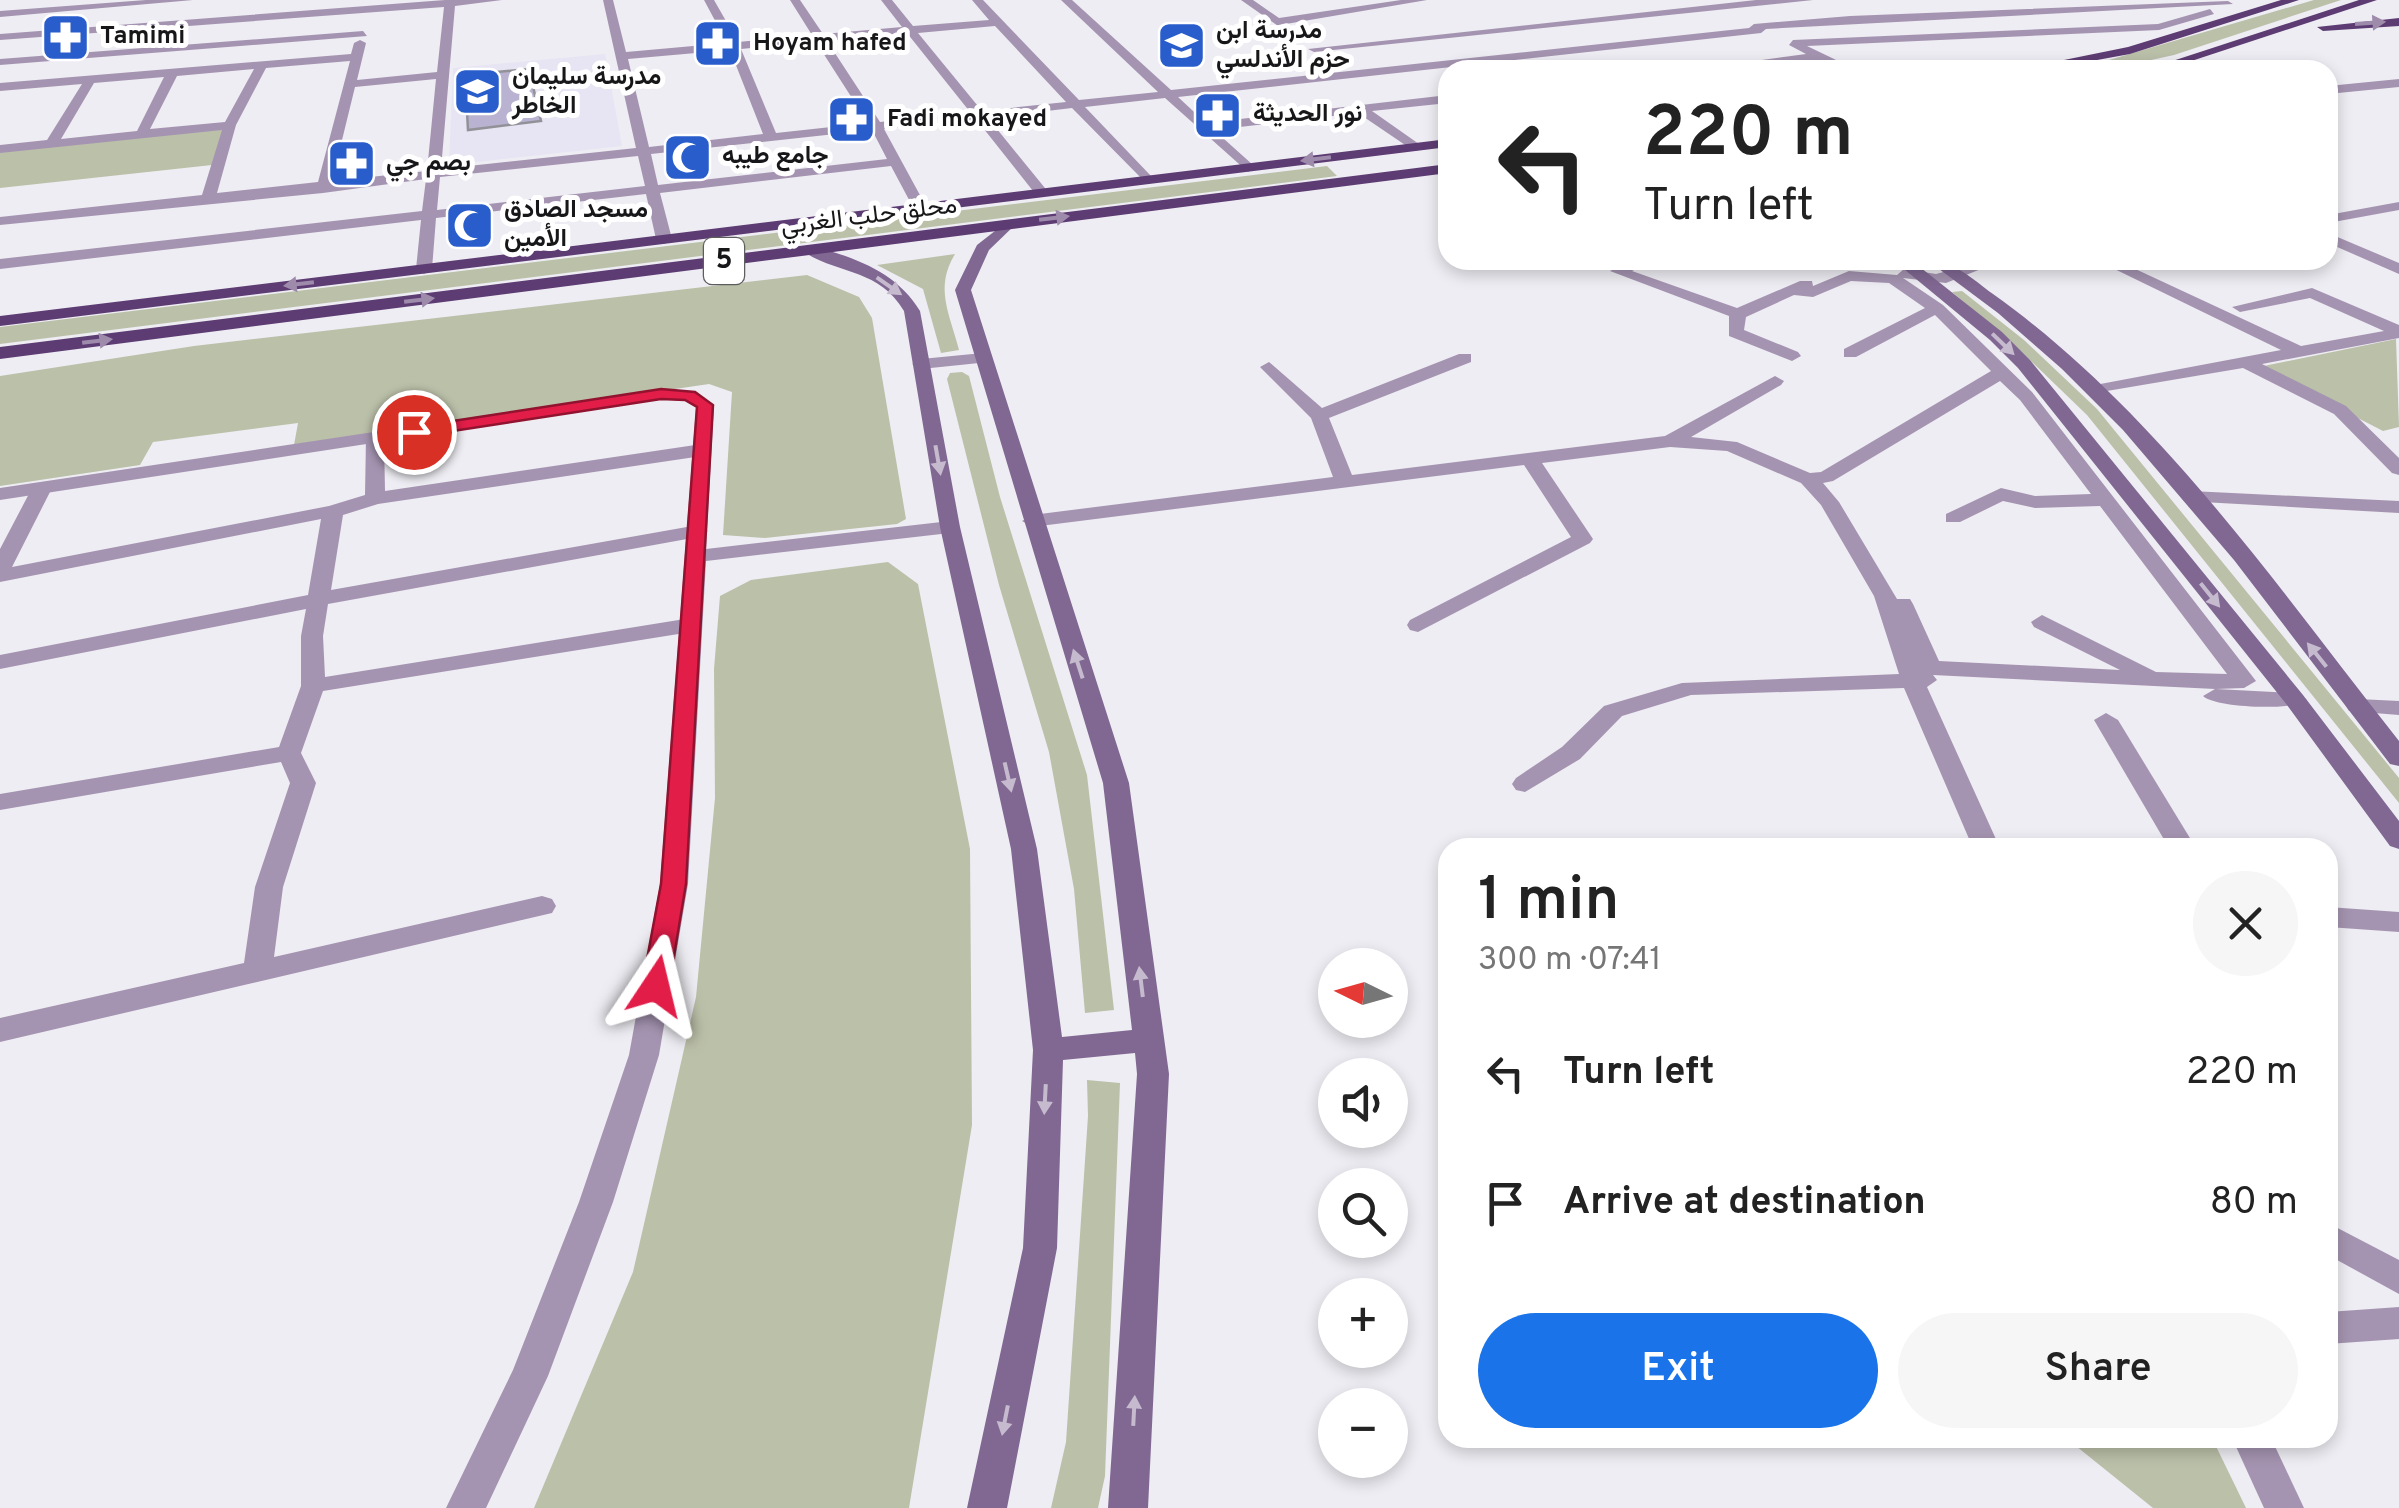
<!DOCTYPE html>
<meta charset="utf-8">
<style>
:root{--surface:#fff;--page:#f6f6f6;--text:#222;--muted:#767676;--accent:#1a73e8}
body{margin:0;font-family:Overpass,Vazirmatn,sans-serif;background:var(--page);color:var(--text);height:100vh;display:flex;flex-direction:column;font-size:38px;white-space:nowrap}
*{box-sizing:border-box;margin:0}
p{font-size:32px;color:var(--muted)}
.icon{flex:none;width:55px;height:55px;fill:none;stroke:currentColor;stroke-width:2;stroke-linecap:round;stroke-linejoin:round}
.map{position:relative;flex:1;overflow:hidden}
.panel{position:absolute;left:1438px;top:838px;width:900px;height:610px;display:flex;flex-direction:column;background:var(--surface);border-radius:30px;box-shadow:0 5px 15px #0003}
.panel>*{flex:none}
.guide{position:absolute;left:1438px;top:60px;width:900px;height:210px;border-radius:30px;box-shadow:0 5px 15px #0003;background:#fff;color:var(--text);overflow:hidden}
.needle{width:65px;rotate:275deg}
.fabs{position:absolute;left:1318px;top:948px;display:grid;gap:20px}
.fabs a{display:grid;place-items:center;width:90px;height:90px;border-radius:50%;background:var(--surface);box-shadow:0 5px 15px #0003;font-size:50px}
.pin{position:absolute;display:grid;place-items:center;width:85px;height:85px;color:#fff;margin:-42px;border:5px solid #fff;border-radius:50%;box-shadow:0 2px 10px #0007}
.me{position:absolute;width:110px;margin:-55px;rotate:10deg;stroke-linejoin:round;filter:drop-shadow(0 0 8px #0008)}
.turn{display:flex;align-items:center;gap:35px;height:210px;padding:0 40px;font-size:45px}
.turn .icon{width:130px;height:130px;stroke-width:2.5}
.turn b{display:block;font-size:70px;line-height:85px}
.round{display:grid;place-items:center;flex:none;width:105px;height:105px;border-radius:52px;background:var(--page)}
.head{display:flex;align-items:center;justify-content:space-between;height:170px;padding:0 40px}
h1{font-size:60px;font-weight:600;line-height:75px}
.button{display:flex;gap:20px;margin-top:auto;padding:20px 40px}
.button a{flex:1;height:115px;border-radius:60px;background:var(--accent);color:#fff;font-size:40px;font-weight:600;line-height:115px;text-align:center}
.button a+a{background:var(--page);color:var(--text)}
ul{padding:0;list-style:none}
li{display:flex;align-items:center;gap:30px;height:130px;padding:0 40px}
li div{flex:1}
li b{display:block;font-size:38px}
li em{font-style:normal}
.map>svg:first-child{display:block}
.built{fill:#e7e4f3}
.green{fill:#bbc0a9}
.building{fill:#b9b3d1;stroke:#929198;stroke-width:2.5}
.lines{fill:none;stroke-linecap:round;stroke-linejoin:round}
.minor{fill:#a594b1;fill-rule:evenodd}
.tertiary{fill:#a594b1;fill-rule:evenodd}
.secondary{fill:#816893;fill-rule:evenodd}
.trunk{fill:#5d3c73;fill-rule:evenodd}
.oneway{fill:#9e8aab}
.oneway2{fill:#c6bbce}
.route{fill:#e11d48;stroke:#92132f;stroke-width:2.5}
.labels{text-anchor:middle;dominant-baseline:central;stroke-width:10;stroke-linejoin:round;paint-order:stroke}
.far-poi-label{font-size:25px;font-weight:bold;fill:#171719;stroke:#fff;text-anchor:start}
.far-street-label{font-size:25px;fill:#171719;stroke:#fff}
.shield{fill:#fff;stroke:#5d5d5e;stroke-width:2.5}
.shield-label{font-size:28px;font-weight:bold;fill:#171719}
</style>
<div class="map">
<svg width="2399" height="1508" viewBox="0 0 2399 1508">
<rect width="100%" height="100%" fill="#eeedf3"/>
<polygon class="built" points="605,54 622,146 449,165 453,68"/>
<g class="green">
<polygon points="2314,0 2341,0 2174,55 2106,70 2117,66 2109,60"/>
<polygon points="227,125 212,165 0,188 0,149"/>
<polygon points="1327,166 1337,176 0,344 0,327"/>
<path d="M955 254C934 288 950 314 959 350L941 353 923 289 877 265Z"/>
<polygon points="807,275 859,297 872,318 906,519 897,524 765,538 723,535 732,392 709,384 294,445 298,423 153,442 140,465 0,486 0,376 194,346"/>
<polygon points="1962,291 2024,340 2097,409 2399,778 2399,803 2087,415 2008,339 1952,292"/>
<polygon points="2396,339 2399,427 2383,431 2259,367"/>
<polygon points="962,372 969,376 1000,497 1087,775 1114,1010 1085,1013 1074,889 1049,752 999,585 947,379 950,373"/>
<polygon points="888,562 918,584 970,849 972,1125 909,1508 534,1508 633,1272 696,997 715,798 714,669 720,596 751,580"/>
<polygon points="1087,1080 1120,1083 1105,1476 1098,1508 1051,1508 1066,1442 1088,1116"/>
<polygon points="2066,1438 2212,1438 2246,1508 2153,1508"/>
</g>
<polygon class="building" points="529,69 541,121 468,130 465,75"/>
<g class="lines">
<g class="minor">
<polygon points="146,0 193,0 0,17 0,11"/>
<path d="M445 0H502L455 6 441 169 636 148 603 0H613L626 52 727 43 704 0H714L738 42 812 35 790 0H800L823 34 902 27 881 0H892L913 26 989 20 972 0H983L1079 100 1158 92 1061 0H1072L1171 90 1749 28 1754 24 1850 16 2228 1 2233 4 1766 29 1761 33 1178 97 1206 123 1448 95V103L1372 111 1419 144V150L1414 151 1358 113 1214 130 1253 165 1255 168 1248 172 1165 98 1085 107 1152 177 1154 180 1147 184 1072 108 988 118 1049 193 1042 197 1037 196 976 119 884 129 927 208 925 211H915L891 166 660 193 672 239 664 244 656 239 646 194 436 218 432 269 424 274 416 269 421 220 0 269V259L422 211 426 179 323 193 0 225V217L202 195 222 130 0 153V145L47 140 82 84 0 91V83L351 54 354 43 360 40 366 43 357 80 437 72 444 7 0 40V34ZM995 26 1066 102 982 111 918 33ZM907 33 970 112 880 122 827 41ZM816 42 868 123 776 133 741 49ZM730 50 763 134 649 147 628 59ZM350 61 318 182 217 193 236 125 266 68ZM254 69 225 122 150 129 177 76ZM164 77 137 131 61 139 94 83ZM436 79 427 171 332 181 355 87ZM872 130 887 159 658 185 651 154ZM638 156 645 186 437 210 440 177Z"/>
<polygon points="1241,0 1253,0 1279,18 1401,0 1427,0 1286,24 1294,30 1288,33"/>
<polygon points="1756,0 1813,0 1314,52 1308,49"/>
<polygon points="2210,9 2214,14 2159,30 1807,46 1857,70 1841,70 1818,60 1689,70 1806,54 1789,45 1793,40 2158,24"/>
<polygon points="363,31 367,36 0,65 0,59"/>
<polygon points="2399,79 2399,87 2328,94 2328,86"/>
<polygon points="2399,202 2399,210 2328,223 2328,215"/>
<polygon points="2328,233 2399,263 2399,274 2328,243"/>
<path d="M1631 260H1653L1632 271 1737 308 1800 281H1812L1813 286 1849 271 1897 275 1904 269 1936 274 1969 265 1964 260H2034L2026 265H1991L1946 283 1903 278 1943 305 2032 392 2256 681 2244 688 2216 689 2295 693 2307 700C2295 711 2215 708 2203 696L2215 689 1933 675 1937 680 1927 687 2000 848H1973L1904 688 1691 695 1622 716 1580 759 1525 792 1516 790 1512 784 1516 778 1562 747 1604 706 1682 683 1899 674 1874 596 1821 505 1801 483 1727 451 1670 447 1542 463 1593 539 1590 543 1418 632 1410 630 1407 625 1410 620 1571 537 1524 465 1032 527 1022 521 1032 515 1333 477 1311 418 1260 367 1269 362 1322 408 1459 354H1471V362L1329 418 1352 475 1665 436 1775 376 1784 381 1781 385 1691 437 1737 442 1810 473 1821 472 1991 371 1935 315 1856 357H1844V349L1925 308 1889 283 1851 281 1813 297 1794 295 1746 317 1744 330 1798 352 1801 356 1792 361 1729 336V316L1610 271ZM2000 381 2020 400 2091 494 2035 496 2001 488 1946 514V522H1960L2003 501 2035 508 2100 506 2227 674 2156 672 2042 615 2031 622 2034 627 2120 670 1939 661 1913 604 1910 599H1897L1839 502 1823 483 1833 481Z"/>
<polygon points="2096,260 2116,260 2301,346 2384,331 2310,298 2240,312 2232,307 2312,288 2399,325 2399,338 2262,364 2346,406 2399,458 2399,475 2392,473 2334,414 2243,368 2089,394 2086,390 2095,385 2281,350"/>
<polygon points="983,353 992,358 989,362 921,369 912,364 921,359"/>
<polygon points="375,432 384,438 385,491 702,444 712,450 702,456 378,504 343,515 331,590 698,525 708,531 698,537 328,604 323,636 325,677 691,618 699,620 702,625 699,630 691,632 323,691 301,753 316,783 283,887 274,957 542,896 552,899 556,906 552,913 0,1042 0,1018 244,963 255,887 290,783 281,762 0,810 0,794 279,747 301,686 301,636 306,609 0,669 0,655 308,595 321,519 0,582 0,549 32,488 42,482 52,488 12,567 329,506 365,495 366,438"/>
<polygon points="2191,491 2399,501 2399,513 2184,501 2181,497"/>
<polygon points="2358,699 2399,701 2399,715 2349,711 2346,706 2349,701"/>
<polygon points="2106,713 2118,720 2196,848 2169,848 2094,720"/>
<polygon points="2328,907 2399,912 2399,932 2328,927"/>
<polygon points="2328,1223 2399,1260 2399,1294 2328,1255"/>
<polygon points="2399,1307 2399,1339 2328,1344 2328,1312"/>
<polygon points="2232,1438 2271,1438 2304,1508 2264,1508"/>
</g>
<polygon class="tertiary" points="661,389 695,392 714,405 706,549 950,521 960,527 950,533 706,561 688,884 659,1055 613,1202 548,1376 486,1508 446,1508 513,1370 579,1202 629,1055 660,884 696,407 685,401 661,399 0,500 0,488"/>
<g class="secondary">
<path d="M1009 220 1016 224 989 250 971 290 1129 783 1169 1074 1148 1508H1108L1137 1074 1135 1053 1063 1060 1057 1248 1007 1508H967L1023 1248 1033 1050 1011 849 940 527 904 311C878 267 836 275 801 250L809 245C853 257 896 271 920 311L960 527 1037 849 1062 1037 1132 1030 1103 783 955 290 977 245Z"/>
<polygon points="1893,260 1911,260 2002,332 2030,360 2303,695 2399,821 2399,849 2390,846 2287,705 2018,368 1990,340"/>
<path d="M1927 260C1954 260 1972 279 1993 294 2157 411 2276 585 2399 741V766L2390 764 2234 560 2123 430 2062 369 1998 313Z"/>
</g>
<g class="trunk">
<polygon points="2281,0 2299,0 2130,54 2042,70 2015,70 2128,47"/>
<polygon points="2359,0 2377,0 2164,70 2145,70"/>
<polygon points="2399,18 2399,26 2323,31 2317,27"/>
<polygon points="1448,139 1448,147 0,326 0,316"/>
<polygon points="1448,164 1448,173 0,359 0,347"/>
</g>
</g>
<defs><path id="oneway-solid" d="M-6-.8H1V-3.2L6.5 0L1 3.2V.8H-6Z" transform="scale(2.5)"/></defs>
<g class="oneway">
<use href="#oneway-solid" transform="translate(2370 23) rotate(-4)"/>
<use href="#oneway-solid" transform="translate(1316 159) rotate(173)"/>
<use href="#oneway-solid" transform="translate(1054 218) rotate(-7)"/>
<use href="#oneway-solid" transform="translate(299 284) rotate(173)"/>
<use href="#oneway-solid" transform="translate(419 300) rotate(-7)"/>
<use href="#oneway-solid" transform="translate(97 341) rotate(-7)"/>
</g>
<g class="oneway2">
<use href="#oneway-solid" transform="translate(889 286) rotate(35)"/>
<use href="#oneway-solid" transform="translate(2003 344) rotate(44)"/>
<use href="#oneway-solid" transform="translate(938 460) rotate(80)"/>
<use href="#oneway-solid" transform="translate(2210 595) rotate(51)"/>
<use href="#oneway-solid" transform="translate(2317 655) rotate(-129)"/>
<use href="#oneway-solid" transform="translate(1078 664) rotate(-108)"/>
<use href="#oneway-solid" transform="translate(1008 777) rotate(77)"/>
<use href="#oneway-solid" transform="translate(1141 982) rotate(-97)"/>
<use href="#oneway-solid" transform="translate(1045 1099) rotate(93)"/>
<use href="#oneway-solid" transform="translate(1134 1411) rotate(-87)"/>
<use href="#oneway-solid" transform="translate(1005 1420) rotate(101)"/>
</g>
<polygon class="route" points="661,389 695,392 713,405 686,884 669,986 665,993 646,993 642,986 661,884 697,407 685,400 661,399 414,437 405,432 414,427"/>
<defs>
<symbol id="pharmacy-square" viewBox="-11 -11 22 22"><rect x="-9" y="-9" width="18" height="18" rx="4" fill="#285dcb" stroke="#fff"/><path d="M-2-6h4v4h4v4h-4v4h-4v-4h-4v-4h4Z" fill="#fff"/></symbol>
<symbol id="school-square" viewBox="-11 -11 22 22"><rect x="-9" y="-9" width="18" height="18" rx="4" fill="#285dcb" stroke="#fff"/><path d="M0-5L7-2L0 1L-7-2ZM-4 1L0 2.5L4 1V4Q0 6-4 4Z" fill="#fff"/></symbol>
<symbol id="mosque-square" viewBox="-11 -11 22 22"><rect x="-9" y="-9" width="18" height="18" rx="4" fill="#285dcb" stroke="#fff"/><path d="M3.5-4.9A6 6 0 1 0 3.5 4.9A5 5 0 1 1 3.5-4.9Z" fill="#fff"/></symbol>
</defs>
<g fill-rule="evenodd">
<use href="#pharmacy-square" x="38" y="10" width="55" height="55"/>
<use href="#pharmacy-square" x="690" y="16" width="55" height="55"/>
<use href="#school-square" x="1154" y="18" width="55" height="55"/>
<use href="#school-square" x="450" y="64" width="55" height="55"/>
<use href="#pharmacy-square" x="1190" y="88" width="55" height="55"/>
<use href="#pharmacy-square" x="824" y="92" width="55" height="55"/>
<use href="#mosque-square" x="660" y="130" width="55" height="55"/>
<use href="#pharmacy-square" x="324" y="136" width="55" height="55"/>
<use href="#mosque-square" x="442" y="198" width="55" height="55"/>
</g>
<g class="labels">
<g class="far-poi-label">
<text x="1216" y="32">مدرسة ابن<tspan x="1216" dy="29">حزم الأندلسي</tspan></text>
<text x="100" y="37">Tamimi</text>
<text x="753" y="44">Hoyam hafed</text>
<text x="512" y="78">مدرسة سليمان<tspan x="512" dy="29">الخاطر</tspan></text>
<text x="1253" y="115">نور الحديثة</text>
<text x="887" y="120">Fadi mokayed</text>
<text x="722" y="157">جامع طيبه</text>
<text x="386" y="164">بصم جي</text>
<text x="504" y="211">مسجد الصادق<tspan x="504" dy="29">الأمين</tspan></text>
</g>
<g class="far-street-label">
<text transform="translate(869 217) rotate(-7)">محلق حلب الغربي</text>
</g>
<rect class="shield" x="704" y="238" width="40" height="46" rx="8"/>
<g class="shield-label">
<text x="724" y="261">5</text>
</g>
</g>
</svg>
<div class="fabs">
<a><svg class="needle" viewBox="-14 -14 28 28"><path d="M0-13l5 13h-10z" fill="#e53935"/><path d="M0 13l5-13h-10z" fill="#767676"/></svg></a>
<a><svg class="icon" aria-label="sound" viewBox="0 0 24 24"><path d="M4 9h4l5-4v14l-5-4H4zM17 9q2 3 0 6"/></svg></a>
<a><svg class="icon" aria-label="search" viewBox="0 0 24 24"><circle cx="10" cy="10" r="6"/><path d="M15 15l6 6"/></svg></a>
<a>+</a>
<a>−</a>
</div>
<div class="pin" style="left:414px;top:432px;background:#d93025"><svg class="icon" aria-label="arrive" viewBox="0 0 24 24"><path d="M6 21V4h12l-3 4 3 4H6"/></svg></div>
<svg class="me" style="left:656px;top:986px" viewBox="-20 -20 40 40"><path d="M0-17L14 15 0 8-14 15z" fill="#e11d48" stroke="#fff" stroke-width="4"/></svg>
<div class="guide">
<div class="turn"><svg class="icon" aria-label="left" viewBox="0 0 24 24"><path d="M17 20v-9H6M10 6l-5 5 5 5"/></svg><div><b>220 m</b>Turn left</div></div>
</div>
<section class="panel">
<div class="head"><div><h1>1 min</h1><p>300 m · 07:41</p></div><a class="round"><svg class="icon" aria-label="close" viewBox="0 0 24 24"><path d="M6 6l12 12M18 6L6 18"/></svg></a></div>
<ul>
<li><svg class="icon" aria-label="left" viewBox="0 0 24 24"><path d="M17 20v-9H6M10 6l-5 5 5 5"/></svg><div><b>Turn left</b></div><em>220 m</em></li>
<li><svg class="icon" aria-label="arrive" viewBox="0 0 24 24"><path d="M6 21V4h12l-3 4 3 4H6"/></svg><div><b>Arrive at destination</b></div><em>80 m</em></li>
</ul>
<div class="button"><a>Exit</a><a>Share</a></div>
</section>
</div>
